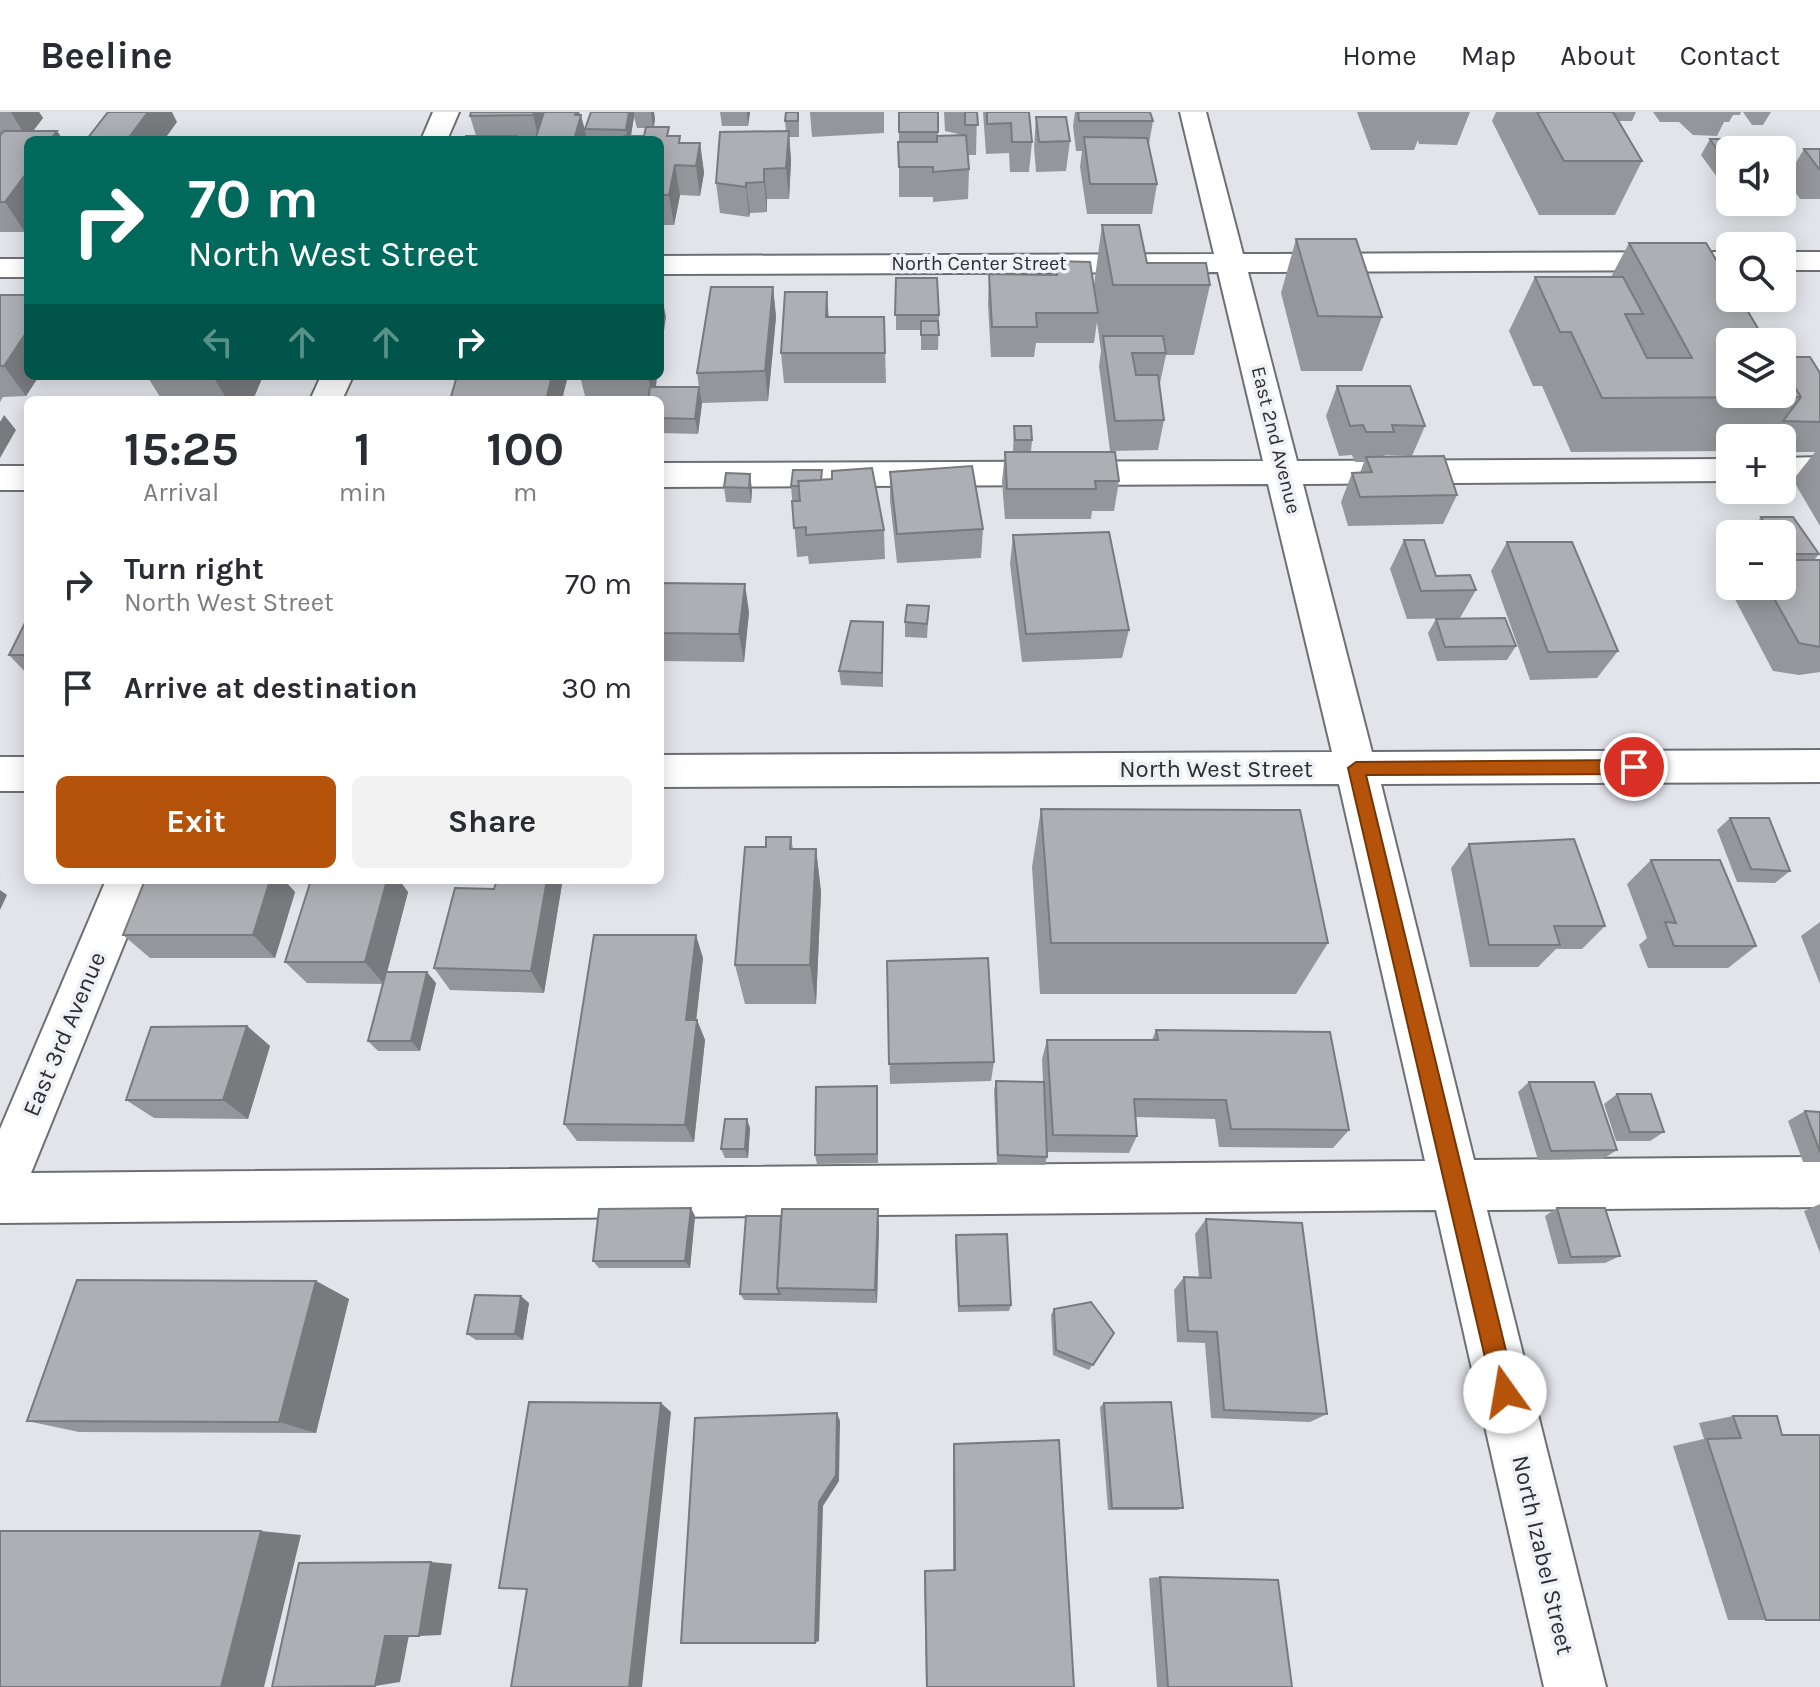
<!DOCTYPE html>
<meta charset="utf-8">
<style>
:root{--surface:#fff;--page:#f2f2f3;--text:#2b2b33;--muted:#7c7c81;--line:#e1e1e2;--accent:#b45309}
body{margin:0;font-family:Karla,sans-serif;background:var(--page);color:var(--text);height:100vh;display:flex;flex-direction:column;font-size:30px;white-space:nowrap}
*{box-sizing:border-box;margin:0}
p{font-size:26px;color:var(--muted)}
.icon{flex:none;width:44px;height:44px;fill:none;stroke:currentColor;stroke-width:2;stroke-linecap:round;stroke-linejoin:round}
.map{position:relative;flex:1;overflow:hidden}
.details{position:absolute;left:24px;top:284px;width:640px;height:488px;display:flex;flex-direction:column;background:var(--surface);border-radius:12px;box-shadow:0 4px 20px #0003}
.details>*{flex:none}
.top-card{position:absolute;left:24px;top:24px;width:640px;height:244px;border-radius:12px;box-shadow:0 4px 20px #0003;background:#00695c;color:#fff;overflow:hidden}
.buttons{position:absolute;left:1716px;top:24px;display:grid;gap:16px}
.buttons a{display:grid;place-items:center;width:80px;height:80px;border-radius:12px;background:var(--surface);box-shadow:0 4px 20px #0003;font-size:40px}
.pin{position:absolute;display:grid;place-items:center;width:68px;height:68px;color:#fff;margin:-34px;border:4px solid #fff;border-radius:50%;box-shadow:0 2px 8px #0007}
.me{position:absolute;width:88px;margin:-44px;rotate:347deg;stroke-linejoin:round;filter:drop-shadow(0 0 6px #0008)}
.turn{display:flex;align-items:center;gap:28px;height:168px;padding:0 32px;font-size:36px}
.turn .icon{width:104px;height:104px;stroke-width:2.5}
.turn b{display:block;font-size:56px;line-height:68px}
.lanes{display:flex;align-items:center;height:76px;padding:0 32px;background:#0003;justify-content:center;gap:40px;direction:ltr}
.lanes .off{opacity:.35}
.eta{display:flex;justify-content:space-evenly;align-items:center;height:136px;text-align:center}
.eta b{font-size:48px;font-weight:700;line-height:56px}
.button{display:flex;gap:16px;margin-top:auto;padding:16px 32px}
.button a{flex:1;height:92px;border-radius:12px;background:var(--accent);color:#fff;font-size:32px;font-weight:700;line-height:92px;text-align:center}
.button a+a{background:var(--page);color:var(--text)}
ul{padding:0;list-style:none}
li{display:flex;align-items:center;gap:24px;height:104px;padding:0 32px}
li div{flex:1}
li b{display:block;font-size:30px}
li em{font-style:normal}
header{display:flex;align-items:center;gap:48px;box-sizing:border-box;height:112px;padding:0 40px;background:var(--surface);border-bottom:2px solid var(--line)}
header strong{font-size:38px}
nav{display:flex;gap:44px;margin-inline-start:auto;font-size:28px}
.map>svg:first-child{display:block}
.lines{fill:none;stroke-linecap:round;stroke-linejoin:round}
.minor-casing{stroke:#6e6f74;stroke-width:4}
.minor{fill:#fff;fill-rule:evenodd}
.wall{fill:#95969b;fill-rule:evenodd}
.shaded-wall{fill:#797a7e}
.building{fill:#adafb4;stroke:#797a7e;stroke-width:2}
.route{fill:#b45309;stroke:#753606;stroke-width:2}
.labels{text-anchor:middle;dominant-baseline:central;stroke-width:7;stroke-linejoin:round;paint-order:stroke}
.far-street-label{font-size:20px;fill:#2d2e30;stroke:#f0f1f7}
.street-label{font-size:24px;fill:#2d2e30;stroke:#f0f1f7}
</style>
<header>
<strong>Beeline</strong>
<nav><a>Home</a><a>Map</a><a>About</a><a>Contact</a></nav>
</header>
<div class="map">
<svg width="1820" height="1575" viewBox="0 0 1820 1575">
<rect width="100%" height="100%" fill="#e2e4ea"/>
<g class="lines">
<defs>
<g id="minor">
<polygon points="433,0 459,0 447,28 421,28"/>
<polygon points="1180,0 1206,0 1243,142 1730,140 1730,158 1248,160 1297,349 1730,347 1730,369 1303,372 1372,640 1820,638 1820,670 1381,672 1474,1048 1820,1045 1820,1095 1487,1098 1606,1575 1544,1575 1436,1098 0,1111 0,1017 106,768 150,768 31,1061 1425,1049 1339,672 660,675 660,643 1332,640 1268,372 660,375 660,351 1263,349 1218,160 660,162 660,144 1214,142"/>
<rect x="1782" y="140" width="38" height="18"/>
<rect x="0" y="147" width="28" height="18"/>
<polygon points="321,264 353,264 342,288 310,288"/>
<polygon points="1820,345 1820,367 1782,368 1782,346"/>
<rect x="0" y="354" width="28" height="24"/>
<rect x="0" y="645" width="28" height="34"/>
</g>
</defs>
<use href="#minor" class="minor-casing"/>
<use href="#minor" class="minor"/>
</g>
<g class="wall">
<polygon points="0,0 39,0 43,6 33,19 57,19 63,28 28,28 28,115 25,120 0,120"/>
<path d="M471 0H579L585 17 591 0H654L655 8 654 15 682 31H700L704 61 700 84 680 83 674 113H660V28H465L476 24 470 4ZM634 5 637 16H645L644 24H631Z"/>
<polygon points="720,0 750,0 748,14 722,14"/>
<polygon points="799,0 799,25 789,25 791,49 789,87 767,87 767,100 750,101 749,105 720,101 716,71 786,19 785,9"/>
<polygon points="810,0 884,0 884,21 812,25"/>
<polygon points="899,0 938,0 938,24 963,23 945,19 944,0 977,0 976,43 968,43 969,57 968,87 933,90 933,85 899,85"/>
<polygon points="983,0 1029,0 1032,30 1029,60 1010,60 1009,41 986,42"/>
<polygon points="1075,0 1150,0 1153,9 1149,32 1157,72 1152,102 1087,102 1080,55 1082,39 1076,39 1073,14"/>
<polygon points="1357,0 1470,0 1457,33 1419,32 1418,28 1414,38 1371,38"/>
<polygon points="1496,0 1636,0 1632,9 1618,9 1642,49 1615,103 1539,103 1492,9"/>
<polygon points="1653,0 1741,0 1740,3 1733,3 1729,10 1724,10 1717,24 1693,23 1679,10 1660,10"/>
<polygon points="1743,0 1771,0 1763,13 1752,13"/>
<polygon points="1036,5 1070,29 1066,59 1036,60 1034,35"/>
<polygon points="1710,27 1730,38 1730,68 1719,68 1701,43"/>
<polygon points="1804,37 1820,37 1820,87 1800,87 1786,67"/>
<polygon points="1102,113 1147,151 1210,173 1194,243 1166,243 1160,271 1159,271 1164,308 1158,338 1110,339 1099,254 1101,239 1097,210 1094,231 1036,231 1034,245 991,245 988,192 989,162 1054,163 1055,149 1094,173"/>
<polygon points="1296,127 1382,205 1362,259 1301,259 1281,181"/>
<polygon points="1629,131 1730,230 1820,261 1820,414 1793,368 1815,340 1782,340 1782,326 1730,326 1730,339 1571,340 1542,274 1533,274 1509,219 1535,165 1611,165"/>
<polygon points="896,166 939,203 938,238 921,238 921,218 896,218"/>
<polygon points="773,175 776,205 768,289 702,291 698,322 660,321 660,288 586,288 580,264 657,264 656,275 699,275 697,261"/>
<polygon points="0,183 28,183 28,264 39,264 26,284 3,285 0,290"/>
<polygon points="829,205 884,205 886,271 784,271 781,241"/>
<polygon points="147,264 263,264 253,288 162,288"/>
<polygon points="1337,274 1425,314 1412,344 1385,343 1384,345 1457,383 1443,412 1348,414 1341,390 1352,361 1360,361 1364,350 1355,350 1352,343 1339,344 1326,304"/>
<polygon points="1014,314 1032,328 1031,340 1119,369 1114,399 1092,399 1091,407 1005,407 1002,370 1005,340 1013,340"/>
<polygon points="890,360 983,417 981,446 897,451 890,389"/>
<polygon points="823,368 884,418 885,447 809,452 808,444 797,445 791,374"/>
<polygon points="724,375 752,377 751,391 726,390"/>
<polygon points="1761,405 1819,442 1814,448 1820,448 1820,560 1799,563 1773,559 1729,476 1731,474 1782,474 1782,422 1751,422 1750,420"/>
<polygon points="1013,423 1129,518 1122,546 1022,550 1010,452"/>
<polygon points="1404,428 1436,464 1476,478 1460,506 1407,507 1390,457"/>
<polygon points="1507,430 1618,539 1597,566 1530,568 1491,459"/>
<polygon points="660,471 749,500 744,550 660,549"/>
<polygon points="929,494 927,526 905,525 905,510"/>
<polygon points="28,505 28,563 9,543"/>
<polygon points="1436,507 1516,534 1507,548 1437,549 1428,521"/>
<polygon points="883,510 883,575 841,573 839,559"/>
<polygon points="1041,697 1328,831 1296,882 1040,882 1032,755"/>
<polygon points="1730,706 1790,759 1775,771 1737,770 1717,718"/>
<polygon points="791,725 793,737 816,737 821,780 816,892 745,892 735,853 766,735"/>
<polygon points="1469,732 1605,814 1582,837 1556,837 1538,855 1470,855 1451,756"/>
<polygon points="1651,748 1756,834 1728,856 1648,856 1639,833 1647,826 1627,772"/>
<polygon points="145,768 284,768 295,780 275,846 150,846 123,823"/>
<polygon points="311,768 399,768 408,780 387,860 436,871 420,939 378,939 368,929 382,872 307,871 285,850"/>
<polygon points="497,768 560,768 562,772 544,881 450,878 434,856 494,777"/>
<polygon points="1820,810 1820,872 1801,824"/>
<polygon points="703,846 696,908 697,908 705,928 694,1030 577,1029 564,1012"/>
<polygon points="887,849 994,950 991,969 890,972"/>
<polygon points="247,914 270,934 248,1007 154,1006 126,988"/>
<polygon points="1156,918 1349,1018 1333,1036 1219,1035 1215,1007 1136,1005 1137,1024 1129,1041 1048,1040 1045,1053 997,1052 994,978 996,969 1043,970 1042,947 1047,928 1152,928"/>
<polygon points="1529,970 1617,1038 1603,1047 1538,1048 1518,980"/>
<polygon points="1617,982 1664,1020 1650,1029 1616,1029 1604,992"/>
<polygon points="877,984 878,1051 817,1052 815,1043"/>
<polygon points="1805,999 1820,1000 1820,1050 1803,1050 1788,1009"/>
<polygon points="750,1016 748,1046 725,1046 721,1037"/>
<polygon points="1820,1092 1820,1141 1804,1099"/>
<polygon points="1557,1096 1620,1144 1605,1151 1558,1152 1545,1104"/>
<polygon points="695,1104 690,1156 599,1156 593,1149"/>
<polygon points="781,1104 879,1112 877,1191 744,1188 740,1182"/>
<polygon points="1206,1107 1327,1302 1310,1310 1211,1306 1205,1231 1177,1230 1174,1178 1184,1165 1199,1166 1195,1122"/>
<polygon points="956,1123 1011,1193 1009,1199 958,1200 955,1130"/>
<polygon points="316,1169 349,1187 316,1321 79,1320 27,1309"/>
<polygon points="529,1191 523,1228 476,1228 467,1222"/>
<polygon points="1054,1197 1114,1221 1089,1258 1053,1243 1051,1203"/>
<polygon points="1104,1291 1183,1396 1177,1398 1108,1398 1100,1295"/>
<polygon points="1733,1304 1777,1304 1766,1508 1728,1508 1673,1334 1704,1327 1699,1311"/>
<polygon points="954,1332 1074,1575 926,1575 924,1461 925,1459 953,1458 953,1338"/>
<polygon points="1160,1465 1292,1575 1157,1575 1149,1466"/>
</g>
<g class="shaded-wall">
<polygon points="11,0 39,0 43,6 27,27"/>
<polygon points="148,0 172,0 177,10 164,28 128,28"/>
<polygon points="534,0 546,0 539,28 533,3"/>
<polygon points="576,0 579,0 581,5 581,3 587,28 574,28"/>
<polygon points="629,0 634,0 634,5 630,28 628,28 626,18"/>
<polygon points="651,0 654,0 655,8 653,16"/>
<polygon points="747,0 750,0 748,14"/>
<polygon points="57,19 63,28 50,28"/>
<polygon points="789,19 791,49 789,87 786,56"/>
<polygon points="700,31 704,61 700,84 696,54"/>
<polygon points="675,53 680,83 674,113 669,83"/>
<polygon points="764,57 767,87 767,100 764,70"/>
<polygon points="28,59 28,115 25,120 5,90"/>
<polygon points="746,71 750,101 749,105 746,75"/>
<polygon points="660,175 666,205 660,246"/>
<polygon points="773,175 776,205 768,289 765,259"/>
<polygon points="827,180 829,210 826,205"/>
<polygon points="28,218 28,264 39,264 26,284 4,254"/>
<polygon points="213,264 263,264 253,288 227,288"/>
<polygon points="552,264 568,264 562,288 546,288"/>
<polygon points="648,264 657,264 654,288 653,288"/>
<polygon points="699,275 702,291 698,322 695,307"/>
<polygon points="4,303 16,318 0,346 0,310"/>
<polygon points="750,362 752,377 751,391 749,376"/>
<polygon points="745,472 749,500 744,550 739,522"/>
<polygon points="816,737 821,780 816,892 810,853"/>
<polygon points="270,768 284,768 295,780 275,846 253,823"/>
<polygon points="387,768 399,768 408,780 384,872 365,850"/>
<polygon points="547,768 560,768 562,772 544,881 531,859"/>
<polygon points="0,778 7,783 0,798"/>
<polygon points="696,823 703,846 694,928 686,908"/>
<polygon points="427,860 436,871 420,939 411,929"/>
<polygon points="697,908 705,928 694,1030 685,1013"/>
<polygon points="247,914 270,934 248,1007 223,988"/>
<polygon points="747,1007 750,1016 748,1046 745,1037"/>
<polygon points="691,1096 695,1104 690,1156 685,1149"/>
<polygon points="878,1097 879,1112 877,1191 875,1178"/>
<polygon points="316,1169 349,1187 316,1321 279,1310"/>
<polygon points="521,1184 529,1191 523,1228 515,1222"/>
<polygon points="661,1291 671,1300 642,1575 629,1575"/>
<polygon points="837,1301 840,1309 839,1369 823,1394 819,1529 815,1531 819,1390"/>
<polygon points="261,1419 301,1423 264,1575 221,1575"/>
<polygon points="431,1450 452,1452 441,1523 419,1524"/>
<polygon points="409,1523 400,1570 375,1574 385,1524"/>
</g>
<g class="building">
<polygon points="108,0 148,0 127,28 87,27"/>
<polygon points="471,0 534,0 533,3 470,4"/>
<polygon points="544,0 576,0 575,3 581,3 574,28 535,28"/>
<polygon points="591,0 629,0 626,18 585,17"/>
<polygon points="786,0 798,0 798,9 785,9"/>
<rect x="899" y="0" width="39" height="20"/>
<polygon points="965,0 977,0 978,13 965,13"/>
<polygon points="987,0 1029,0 1032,30 1012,30 1011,11 987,12"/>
<polygon points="1078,0 1150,0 1153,9 1079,9"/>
<polygon points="1537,0 1613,0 1642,49 1564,49"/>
<polygon points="1036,5 1066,5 1070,29 1039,30"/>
<polygon points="646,15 669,15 667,24 680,24 679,31 700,31 696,54 675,53 669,83 660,83 660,28 624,28 624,24 644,24"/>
<polygon points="4,19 57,19 50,28 28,28 28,59 5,90 0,90 0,23"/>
<polygon points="789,19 786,56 764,57 764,70 746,71 746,75 716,71 720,20"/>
<polygon points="966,23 969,57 933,60 933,55 899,55 898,30 937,30 937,24"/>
<polygon points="466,24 517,24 516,28 465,28"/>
<polygon points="1084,25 1147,26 1157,72 1090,72"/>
<polygon points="1710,27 1767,27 1775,38 1730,38 1730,53 1728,53"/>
<polygon points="1804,37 1820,37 1820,57 1819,57"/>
<polygon points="1102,113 1139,113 1147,151 1206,151 1210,173 1113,173"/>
<polygon points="1296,127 1356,127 1382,205 1318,204"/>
<polygon points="1629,131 1706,131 1730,171 1730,186 1740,186 1766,230 1730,230 1730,282 1782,282 1782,255 1801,285 1602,286 1571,220 1560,220 1535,165 1623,165 1643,202 1625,202 1647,246 1692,246"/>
<polygon points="1055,149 1090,150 1098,201 1036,201 1037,215 992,215 989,162 1057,163"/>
<polygon points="896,166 937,166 939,203 895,203"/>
<polygon points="711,175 773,175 765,259 697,261"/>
<polygon points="785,180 827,180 826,205 884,205 885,241 781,241"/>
<polygon points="0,183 28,183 25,189 28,193 28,218 4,254 0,254"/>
<polygon points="921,209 938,209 939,223 921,223"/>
<polygon points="1103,224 1163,224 1166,241 1132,241 1136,263 1158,263 1164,308 1115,309"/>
<polygon points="1782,245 1810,245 1820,261 1820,310 1783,309 1801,285 1782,255"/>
<polygon points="457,264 552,264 546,288 450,288"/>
<polygon points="1337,274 1410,274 1425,314 1392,313 1394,320 1366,320 1363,313 1350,314"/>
<polygon points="650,275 699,275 695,307 660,306 660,288 648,288"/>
<polygon points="1014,314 1031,314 1032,328 1015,328"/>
<polygon points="1005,340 1115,340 1119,369 1095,369 1096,377 1007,377"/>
<polygon points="1444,344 1457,383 1360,385 1352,361 1372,360 1366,345"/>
<polygon points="972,354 983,417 897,422 890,360"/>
<polygon points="872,356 884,418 806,423 806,415 794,416 792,389 800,389 798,369 832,367 832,359"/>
<polygon points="793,358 822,358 821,368 798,369 799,374 791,374"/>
<polygon points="726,361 750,362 749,376 724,375"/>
<polygon points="1761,405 1793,405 1819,442 1782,442 1782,422 1770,422"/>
<polygon points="1109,420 1129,518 1026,522 1013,423"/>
<polygon points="1404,428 1424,428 1436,464 1470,463 1476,478 1421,479"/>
<polygon points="1507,430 1572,430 1618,539 1548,540"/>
<polygon points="1782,448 1820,448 1820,535 1799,531 1767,474 1782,474"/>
<polygon points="660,471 745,472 739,522 660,521"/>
<polygon points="907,493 929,494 927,512 905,510"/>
<polygon points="28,505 28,543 9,543"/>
<polygon points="1505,506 1516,534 1445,535 1436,507"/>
<polygon points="851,509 883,510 882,561 839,559"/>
<polygon points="1041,697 1300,698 1328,831 1051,831"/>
<polygon points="1730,706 1769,706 1790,759 1751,757"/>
<polygon points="766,725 791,725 790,737 816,737 810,853 735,853 745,735 766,735"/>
<polygon points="1574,727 1605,814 1554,814 1560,833 1489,833 1469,732"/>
<polygon points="1651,748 1720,748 1756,834 1674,834 1665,810 1676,811"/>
<polygon points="145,768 270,768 253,823 123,823"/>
<polygon points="311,768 387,768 365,850 285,850"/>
<polygon points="497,768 547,768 531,859 434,856 455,776 494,777"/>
<polygon points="594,823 696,823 686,908 697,908 685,1013 564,1012"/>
<polygon points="988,846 994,950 889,952 887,849"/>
<polygon points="386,860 427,860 411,929 368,929"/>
<polygon points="247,914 223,988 126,988 151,915"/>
<polygon points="1156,918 1330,920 1349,1018 1231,1017 1226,988 1134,987 1137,1024 1053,1023 1047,928 1158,928"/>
<polygon points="996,969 1044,970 1047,1045 998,1043"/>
<polygon points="1529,970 1594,970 1617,1038 1551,1039"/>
<polygon points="877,974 877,1042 815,1043 816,975"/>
<polygon points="1617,982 1651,982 1664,1020 1630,1020"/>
<polygon points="1805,999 1820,1000 1820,1040"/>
<polygon points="725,1007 747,1007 745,1037 721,1037"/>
<polygon points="691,1096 685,1149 593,1149 599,1097"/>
<polygon points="1557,1096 1605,1096 1620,1144 1571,1145"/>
<polygon points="782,1097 878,1097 875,1178 777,1176"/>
<polygon points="746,1104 781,1104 777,1176 780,1182 740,1182"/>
<polygon points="1206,1107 1302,1111 1327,1302 1224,1298 1217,1220 1188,1219 1184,1165 1211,1166"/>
<polygon points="1007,1122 1011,1193 959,1194 956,1123"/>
<polygon points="77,1168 316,1169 279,1310 27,1309"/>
<polygon points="475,1183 521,1184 515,1222 467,1222"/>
<polygon points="1091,1190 1114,1221 1093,1253 1056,1238 1054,1197"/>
<polygon points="529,1290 661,1291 629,1575 511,1575 527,1477 499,1476"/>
<polygon points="1171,1290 1183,1396 1112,1396 1104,1291"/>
<polygon points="837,1301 836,1363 819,1390 815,1531 681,1531 695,1306"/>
<polygon points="1733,1304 1777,1304 1782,1323 1820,1323 1820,1508 1766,1508 1707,1327 1741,1326"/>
<polygon points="1059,1328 1074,1575 927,1575 925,1459 955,1458 954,1332"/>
<polygon points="0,1419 261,1419 221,1575 0,1575"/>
<polygon points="431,1450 419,1524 385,1524 375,1574 272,1575 299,1451"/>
<polygon points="1160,1465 1278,1468 1292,1575 1168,1575"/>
</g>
<polygon class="route" points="1634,648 1643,655 1634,662 1366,663 1516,1280 1513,1288 1505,1291 1497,1288 1493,1280 1348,656 1356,650"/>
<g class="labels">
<g class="far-street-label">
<text x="979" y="151">North Center Street</text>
<text transform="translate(1276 328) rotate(76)">East 2nd Avenue</text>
</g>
<g class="street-label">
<text x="1216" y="657">North West Street</text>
<text transform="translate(64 922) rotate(-67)">East 3rd Avenue</text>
<text transform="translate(1543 1443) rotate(77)">North Izabel Street</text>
</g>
</g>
</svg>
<div class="buttons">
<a><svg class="icon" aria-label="sound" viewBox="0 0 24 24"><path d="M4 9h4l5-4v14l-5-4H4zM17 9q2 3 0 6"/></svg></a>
<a><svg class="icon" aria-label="search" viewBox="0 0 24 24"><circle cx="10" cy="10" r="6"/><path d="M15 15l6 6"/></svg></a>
<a><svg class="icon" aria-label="layers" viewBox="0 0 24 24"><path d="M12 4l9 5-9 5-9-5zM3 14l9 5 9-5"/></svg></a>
<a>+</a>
<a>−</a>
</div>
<div class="pin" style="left:1634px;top:655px;background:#d93025"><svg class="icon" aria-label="arrive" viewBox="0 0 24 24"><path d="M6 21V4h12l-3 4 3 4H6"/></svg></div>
<svg class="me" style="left:1505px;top:1280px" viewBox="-20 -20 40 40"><circle r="19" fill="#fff"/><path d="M0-13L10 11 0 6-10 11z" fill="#b45309"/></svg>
<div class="top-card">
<div class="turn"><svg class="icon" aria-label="right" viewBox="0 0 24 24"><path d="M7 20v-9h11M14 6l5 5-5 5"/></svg><div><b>70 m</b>North West Street</div></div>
<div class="lanes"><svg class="icon off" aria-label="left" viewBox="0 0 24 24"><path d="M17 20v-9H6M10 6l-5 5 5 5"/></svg><svg class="icon off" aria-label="ahead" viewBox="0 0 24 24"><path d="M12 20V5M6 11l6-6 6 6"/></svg><svg class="icon off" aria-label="ahead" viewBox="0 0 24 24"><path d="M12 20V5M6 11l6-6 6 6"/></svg><svg class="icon" aria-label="right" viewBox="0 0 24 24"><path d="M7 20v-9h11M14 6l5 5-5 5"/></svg></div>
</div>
<section class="details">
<div class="eta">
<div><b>15:25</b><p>Arrival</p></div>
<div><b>1</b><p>min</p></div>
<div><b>100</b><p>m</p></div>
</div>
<ul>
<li><svg class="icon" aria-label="right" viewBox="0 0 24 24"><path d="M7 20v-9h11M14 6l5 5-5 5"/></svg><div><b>Turn right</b><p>North West Street</p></div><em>70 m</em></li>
<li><svg class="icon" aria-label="arrive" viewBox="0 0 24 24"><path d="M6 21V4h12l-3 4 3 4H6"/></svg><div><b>Arrive at destination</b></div><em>30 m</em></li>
</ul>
<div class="button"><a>Exit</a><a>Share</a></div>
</section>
</div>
